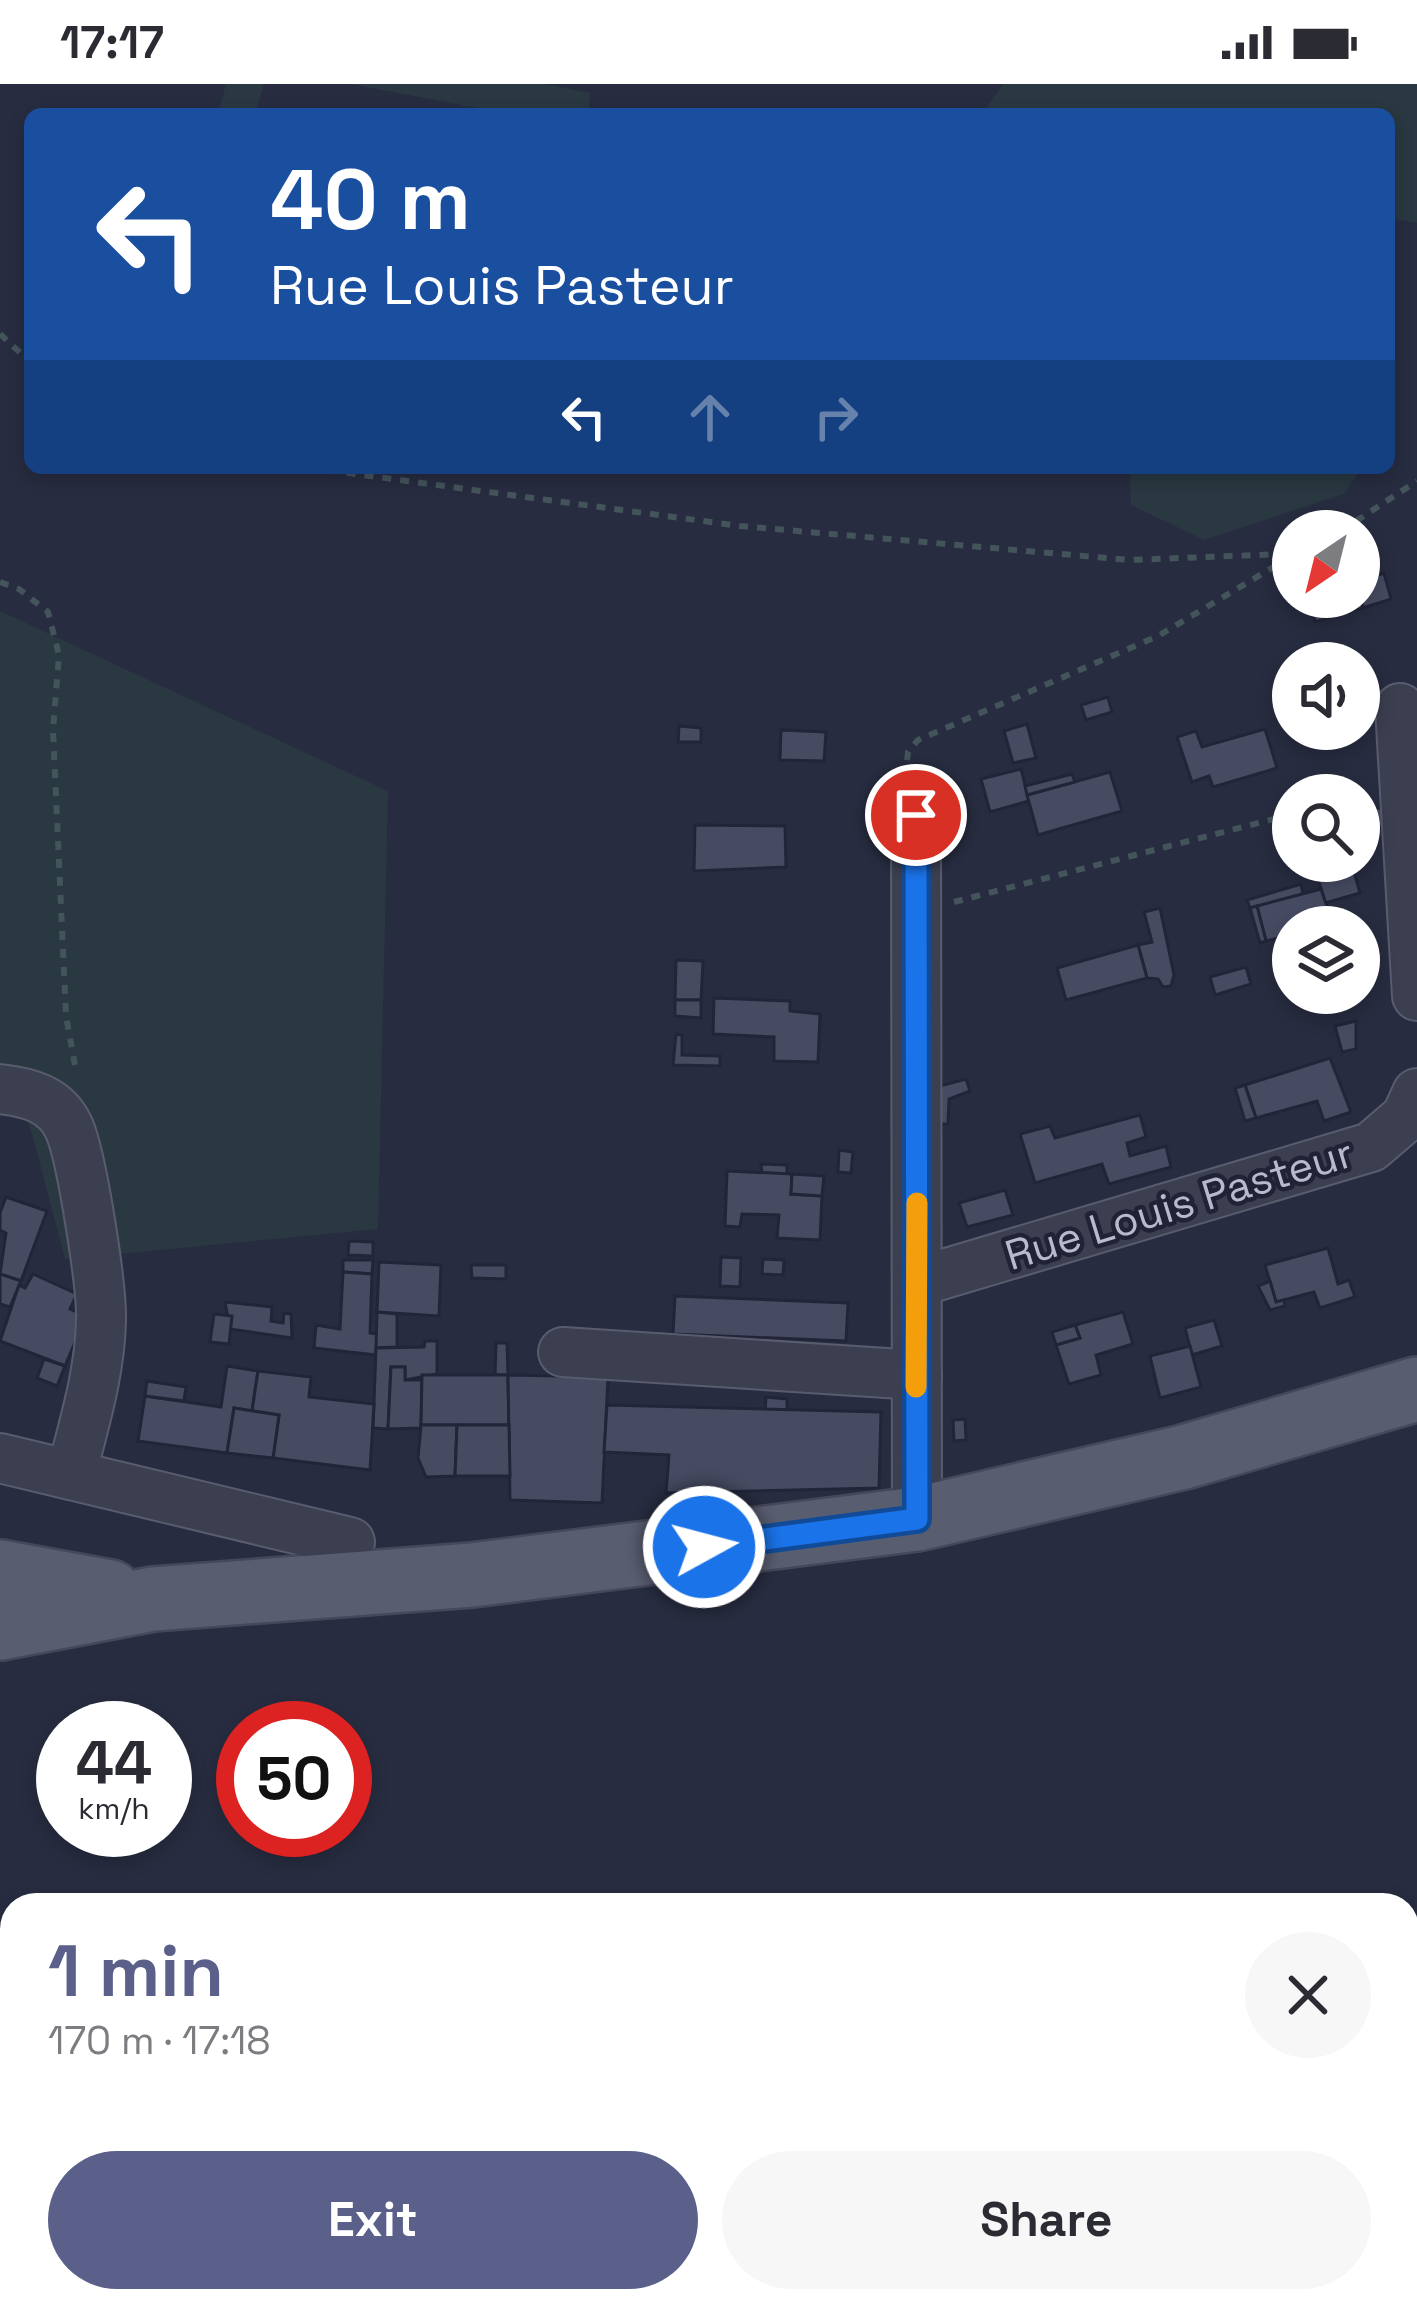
<!DOCTYPE html>
<meta charset="utf-8">
<style>
:root{--surface:#fff;--page:#f7f7f7;--text:#2b2b33;--muted:#7c7c81;--accent:#5a608a}
body{margin:0;font-family:"Space Grotesk",sans-serif;background:var(--page);color:var(--text);height:100vh;display:flex;flex-direction:column;font-size:45px;white-space:nowrap}
*{box-sizing:border-box;margin:0}
p{font-size:39px;color:var(--muted)}
.icon{flex:none;width:66px;height:66px;fill:none;stroke:currentColor;stroke-width:2;stroke-linecap:round;stroke-linejoin:round}
.map{position:relative;flex:1;overflow:hidden}
.details{position:absolute;left:0px;top:1809px;width:1419px;height:420px;display:flex;flex-direction:column;background:var(--surface);border-radius:36px 36px 0 0;box-shadow:0 6px 18px #0003}
.details>*{flex:none}
.banner{position:absolute;left:24px;top:24px;width:1371px;height:366px;border-radius:18px;box-shadow:0 6px 18px #0003;background:#1a4fa0;color:#fff;overflow:hidden}
.needle{width:78px;rotate:215deg}
.buttons{position:absolute;left:1272px;top:426px;display:grid;gap:24px}
.buttons a{display:grid;place-items:center;width:108px;height:108px;border-radius:50%;background:var(--surface);box-shadow:0 6px 18px #0003;font-size:60px}
.speed{position:absolute;left:36px;top:1617px;display:flex;gap:24px;font-size:60px;font-weight:700;text-align:center}
.speed>*{display:grid;place-content:center;width:156px;height:156px;border-radius:50%;background:var(--surface);box-shadow:0 6px 18px #0003;line-height:1}
.speed small{font-size:30px;font-weight:400}
.speed .limit{border:18px solid #d22;background:#fff;color:#111}
.pin{position:absolute;display:grid;place-items:center;width:102px;height:102px;color:#fff;margin:-51px;border:6px solid #fff;border-radius:50%;box-shadow:0 3px 12px #0007}
.me{position:absolute;width:132px;margin:-66px;rotate:83deg;stroke-linejoin:round;filter:drop-shadow(0 0 9px #0008)}
.turn{display:flex;align-items:center;gap:42px;height:252px;padding:0 48px;font-size:54px}
.turn .icon{width:156px;height:156px;stroke-width:2.5}
.turn b{display:block;font-size:84px;line-height:102px}
.lanes{display:flex;align-items:center;height:114px;padding:0 48px;background:#0003;justify-content:center;gap:60px;direction:ltr}
.lanes .off{opacity:.35}
.round{display:grid;place-items:center;flex:none;width:126px;height:126px;border-radius:63px;background:var(--page)}
.summary{display:flex;align-items:center;justify-content:space-between;height:204px;padding:0 48px}
h1{font-size:72px;font-weight:700;line-height:90px;color:var(--accent)}
.action{display:flex;gap:24px;margin-top:auto;padding:24px 48px}
.action a{flex:1;height:138px;border-radius:72px;background:var(--accent);color:#fff;font-size:48px;font-weight:700;line-height:138px;text-align:center}
.action a+a{background:var(--page);color:var(--text)}
.status{display:flex;justify-content:space-between;align-items:center;height:84px;padding:0 60px;background:var(--surface);direction:ltr}
.status svg{height:33px;fill:currentColor}
.map>svg:first-child{display:block}
.green{fill:#293841}
.building{fill:#464b62;stroke:#222538;stroke-width:3}
.lines{fill:none;stroke-linecap:round;stroke-linejoin:round}
.minor-casing{stroke:#595c6e;stroke-width:52}
.major-casing{stroke:#45475a;stroke-width:68}
.path{stroke:#44545b;stroke-width:6;stroke-dasharray:9 9;stroke-linecap:butt}
.minor{stroke:#3b3f50;stroke-width:48}
.major{stroke:#595d70;stroke-width:63}
.rail-casing{stroke:#5d6277;stroke-width:14}
.rail{stroke:#202336;stroke-width:9;stroke-dasharray:27;stroke-linecap:butt}
.route-casing{stroke:#114b97;stroke-width:30}
.route{stroke:#1a73e8;stroke-width:21}
.slow{stroke:#f59e0b;stroke-width:21}
.labels{text-anchor:middle;dominant-baseline:central;stroke-width:9;stroke-linejoin:round;paint-order:stroke}
.street-label{font-size:42px;fill:#b8bacb;stroke:#202336}
</style>
<div class="status"><b>17:17</b><svg viewBox="0 0 49 12"><path d="M0 12V9h3v3zM5 12V6h3v6zM10 12V3h3v9zM15 12V0h3v12zM26 1h20v11H26zM47 4h2v5h-2z"/></svg></div>
<div class="map">
<svg width="1417" height="2229" viewBox="0 0 1417 2229">
<rect width="100%" height="100%" fill="#272c40"/>
<g class="green">
<polygon points="226,0 264,0 255,30 218,30"/>
<polygon points="350,0 545,0 590,9 589,30 510,30"/>
<polygon points="1003,0 1417,0 1417,139 1389,134 1389,30 982,30"/>
<polygon points="1130,384 1362,384 1344,410 1204,456 1131,421"/>
<polygon points="0,527 388,707 378,1145 65,1175 32,1050 12,995 0,994"/>
</g>
<g class="building">
<polygon points="1384,489 1391,515 1363,524 1359,498"/>
<polygon points="1359,510 1363,524 1315,538 1309,515"/>
<polygon points="1108,613 1112,628 1086,636 1081,621"/>
<polygon points="1027,640 1036,674 1013,679 1004,647"/>
<polygon points="679,642 701,644 701,658 678,658"/>
<polygon points="1265,645 1277,684 1213,703 1209,692 1192,698 1177,653 1196,647 1202,663"/>
<polygon points="781,646 826,648 824,677 780,676"/>
<polygon points="1021,685 1029,717 990,728 981,695"/>
<polygon points="1110,688 1122,727 1038,751 1027,711"/>
<polygon points="1072,690 1075,698 1027,711 1025,702"/>
<polygon points="1367,724 1383,724 1384,743 1368,744"/>
<polygon points="695,741 785,742 786,783 694,787"/>
<polygon points="1313,777 1351,777 1360,809 1325,819"/>
<polygon points="1301,800 1303,810 1250,824 1247,816"/>
<polygon points="1321,805 1332,837 1350,833 1353,843 1293,843 1293,850 1266,857 1257,822"/>
<polygon points="1257,822 1266,857 1260,859 1250,824"/>
<polygon points="1160,824 1174,891 1171,902 1163,903 1158,895 1147,894 1138,861 1152,858 1144,828"/>
<polygon points="1138,861 1147,894 1066,916 1057,884"/>
<polygon points="676,876 703,877 701,916 675,916"/>
<polygon points="1246,883 1251,900 1215,911 1210,893"/>
<polygon points="714,914 790,917 790,927 820,930 818,978 774,977 774,953 713,950"/>
<polygon points="675,916 701,916 701,934 675,932"/>
<polygon points="1356,937 1356,965 1342,968 1335,942"/>
<polygon points="676,950 682,951 682,971 720,972 720,982 673,981"/>
<polygon points="1330,974 1351,1028 1324,1037 1317,1017 1256,1034 1245,1001"/>
<polygon points="966,995 970,1007 949,1015 948,1040 936,1040 936,1003"/>
<polygon points="1245,1001 1256,1034 1245,1037 1235,1004"/>
<polygon points="1140,1031 1146,1053 1127,1059 1130,1072 1166,1062 1171,1083 1109,1100 1102,1080 1035,1099 1020,1050 1050,1042 1055,1054"/>
<polygon points="839,1066 853,1068 851,1089 838,1088"/>
<polygon points="761,1080 787,1081 787,1090 762,1089"/>
<polygon points="727,1087 792,1090 791,1110 822,1112 820,1156 777,1154 779,1131 742,1130 740,1143 725,1142"/>
<polygon points="792,1090 824,1092 822,1112 791,1110"/>
<polygon points="1005,1106 1013,1131 967,1143 959,1119"/>
<polygon points="6,1113 47,1127 21,1197 0,1190 6,1149 0,1146 0,1129"/>
<polygon points="349,1157 373,1158 373,1172 348,1171"/>
<polygon points="1328,1164 1338,1200 1349,1196 1355,1213 1320,1224 1314,1208 1276,1218 1265,1181"/>
<polygon points="721,1173 741,1174 740,1203 720,1202"/>
<polygon points="763,1175 784,1176 783,1191 762,1190"/>
<polygon points="343,1176 373,1176 372,1190 343,1188"/>
<polygon points="379,1178 441,1181 439,1232 377,1228"/>
<polygon points="471,1181 506,1181 506,1195 472,1194"/>
<polygon points="343,1188 372,1190 370,1249 377,1250 376,1271 314,1264 316,1241 340,1245"/>
<polygon points="0,1190 21,1197 10,1223 0,1220"/>
<polygon points="33,1190 77,1210 70,1225 86,1232 65,1282 0,1257 19,1201 25,1204"/>
<polygon points="1270,1197 1276,1218 1284,1216 1285,1222 1270,1226 1258,1202"/>
<polygon points="675,1212 848,1219 846,1257 673,1250"/>
<polygon points="225,1218 272,1223 271,1237 283,1239 284,1229 291,1230 292,1254 230,1245"/>
<polygon points="377,1228 397,1230 397,1263 376,1264"/>
<polygon points="1123,1228 1133,1260 1096,1271 1101,1291 1069,1300 1056,1261 1080,1254 1075,1241"/>
<polygon points="214,1230 232,1232 229,1260 210,1258"/>
<polygon points="1214,1236 1222,1262 1192,1271 1185,1244"/>
<polygon points="1075,1241 1080,1254 1056,1261 1052,1248"/>
<polygon points="425,1257 437,1257 437,1290 405,1296 405,1283 391,1283 388,1345 373,1344 376,1264 424,1263"/>
<polygon points="496,1259 507,1259 508,1291 495,1291"/>
<polygon points="1190,1262 1201,1303 1160,1314 1150,1272"/>
<polygon points="44,1275 65,1282 57,1302 37,1294"/>
<polygon points="227,1282 258,1287 252,1327 234,1324 227,1369 138,1357 145,1312 221,1323"/>
<polygon points="391,1283 405,1283 405,1296 422,1296 421,1344 388,1345"/>
<polygon points="258,1287 311,1293 309,1313 374,1320 370,1386 273,1374 279,1331 252,1327"/>
<polygon points="422,1291 508,1291 509,1341 421,1341"/>
<polygon points="508,1291 608,1293 602,1419 510,1416"/>
<polygon points="147,1297 186,1303 184,1317 145,1312"/>
<polygon points="766,1313 787,1315 787,1329 765,1328"/>
<polygon points="607,1321 881,1328 879,1404 666,1409 669,1371 604,1368"/>
<polygon points="234,1324 279,1331 273,1374 227,1369"/>
<polygon points="965,1335 966,1356 954,1357 953,1336"/>
<polygon points="421,1341 457,1341 455,1392 426,1393 418,1374"/>
<polygon points="457,1341 509,1341 510,1392 455,1392"/>
</g>
<g class="lines">
<defs>
<g id="minor">
<polyline points="1400,624 1417,912"/>
<polyline points="916,731 917,1435"/>
<path d="M0 1005C28 1008 56 1015 69 1044 82 1073 102 1203 101 1236 100 1289 84 1340 71 1391"/>
<polyline points="917,1198 1371,1063 1406,1033 1417,1009"/>
<polyline points="563,1268 917,1291"/>
<polyline points="0,1374 350,1458"/>
</g>
<g id="major">
<polyline points="0,1488 110,1508"/>
<polyline points="0,1544 153,1515 472,1491 917,1435 1184,1373 1417,1305"/>
</g>
</defs>
<use href="#minor" class="minor-casing"/>
<use href="#major" class="major-casing"/>
<g class="path">
<polyline points="0,250 30,278"/>
<polyline points="311,384 740,442 1130,476 1283,470"/>
<polyline points="1341,447 1417,397"/>
<polyline points="0,498 19,505 48,528 59,571 53,646 66,932 76,987"/>
<polyline points="905,694 908,668 918,656 1158,552 1277,481 1293,466"/>
<polyline points="954,818 1293,730"/>
</g>
<use href="#minor" class="minor"/>
<use href="#major" class="major"/>
<defs>
<g id="rail">
<polyline points="1407,2064 1417,2065"/>
<polyline points="1407,2086 1417,2087"/>
<polyline points="0,2169 12,2167"/>
<polyline points="0,2191 12,2189"/>
</g>
</defs>
<use href="#rail" class="rail-casing"/>
<use href="#rail" class="rail"/>
</g>
<g class="lines">
<defs>
<polyline id="route" points="704,1463 917,1435 916,731"/>
</defs>
<use href="#route" class="route-casing"/>
<use href="#route" class="route"/>
<polyline class="slow" points="916,1303 917,1119"/>
</g>
<g class="labels">
<g class="street-label">
<text transform="translate(1179 1120) rotate(-17)">Rue Louis Pasteur</text>
</g>
</g>
</svg>
<div class="buttons">
<a><svg class="needle" viewBox="-14 -14 28 28"><path d="M0-13l5 13h-10z" fill="#e53935"/><path d="M0 13l5-13h-10z" fill="#7c7c81"/></svg></a>
<a><svg class="icon" aria-label="sound" viewBox="0 0 24 24"><path d="M4 9h4l5-4v14l-5-4H4zM17 9q2 3 0 6"/></svg></a>
<a><svg class="icon" aria-label="search" viewBox="0 0 24 24"><circle cx="10" cy="10" r="6"/><path d="M15 15l6 6"/></svg></a>
<a><svg class="icon" aria-label="layers" viewBox="0 0 24 24"><path d="M12 4l9 5-9 5-9-5zM3 14l9 5 9-5"/></svg></a>
</div>
<div class="speed"><div>44<small>km/h</small></div><div class="limit">50</div></div>
<div class="pin" style="left:916px;top:731px;background:#d93025"><svg class="icon" aria-label="arrive" viewBox="0 0 24 24"><path d="M6 21V4h12l-3 4 3 4H6"/></svg></div>
<svg class="me" style="left:704px;top:1463px" viewBox="-20 -20 40 40"><circle r="17" fill="#1a73e8" stroke="#fff" stroke-width="3"/><path d="M0-11L8 9 0 5-8 9z" fill="#fff"/></svg>
<div class="banner">
<div class="turn"><svg class="icon" aria-label="left" viewBox="0 0 24 24"><path d="M17 20v-9H6M10 6l-5 5 5 5"/></svg><div><b>40 m</b>Rue Louis Pasteur</div></div>
<div class="lanes"><svg class="icon" aria-label="left" viewBox="0 0 24 24"><path d="M17 20v-9H6M10 6l-5 5 5 5"/></svg><svg class="icon off" aria-label="ahead" viewBox="0 0 24 24"><path d="M12 20V5M6 11l6-6 6 6"/></svg><svg class="icon off" aria-label="right" viewBox="0 0 24 24"><path d="M7 20v-9h11M14 6l5 5-5 5"/></svg></div>
</div>
<section class="details">
<div class="summary"><div><h1>1 min</h1><p>170 m · 17:18</p></div><a class="round"><svg class="icon" aria-label="close" viewBox="0 0 24 24"><path d="M6 6l12 12M18 6L6 18"/></svg></a></div>
<div class="action"><a>Exit</a><a>Share</a></div>
</section>
</div>
